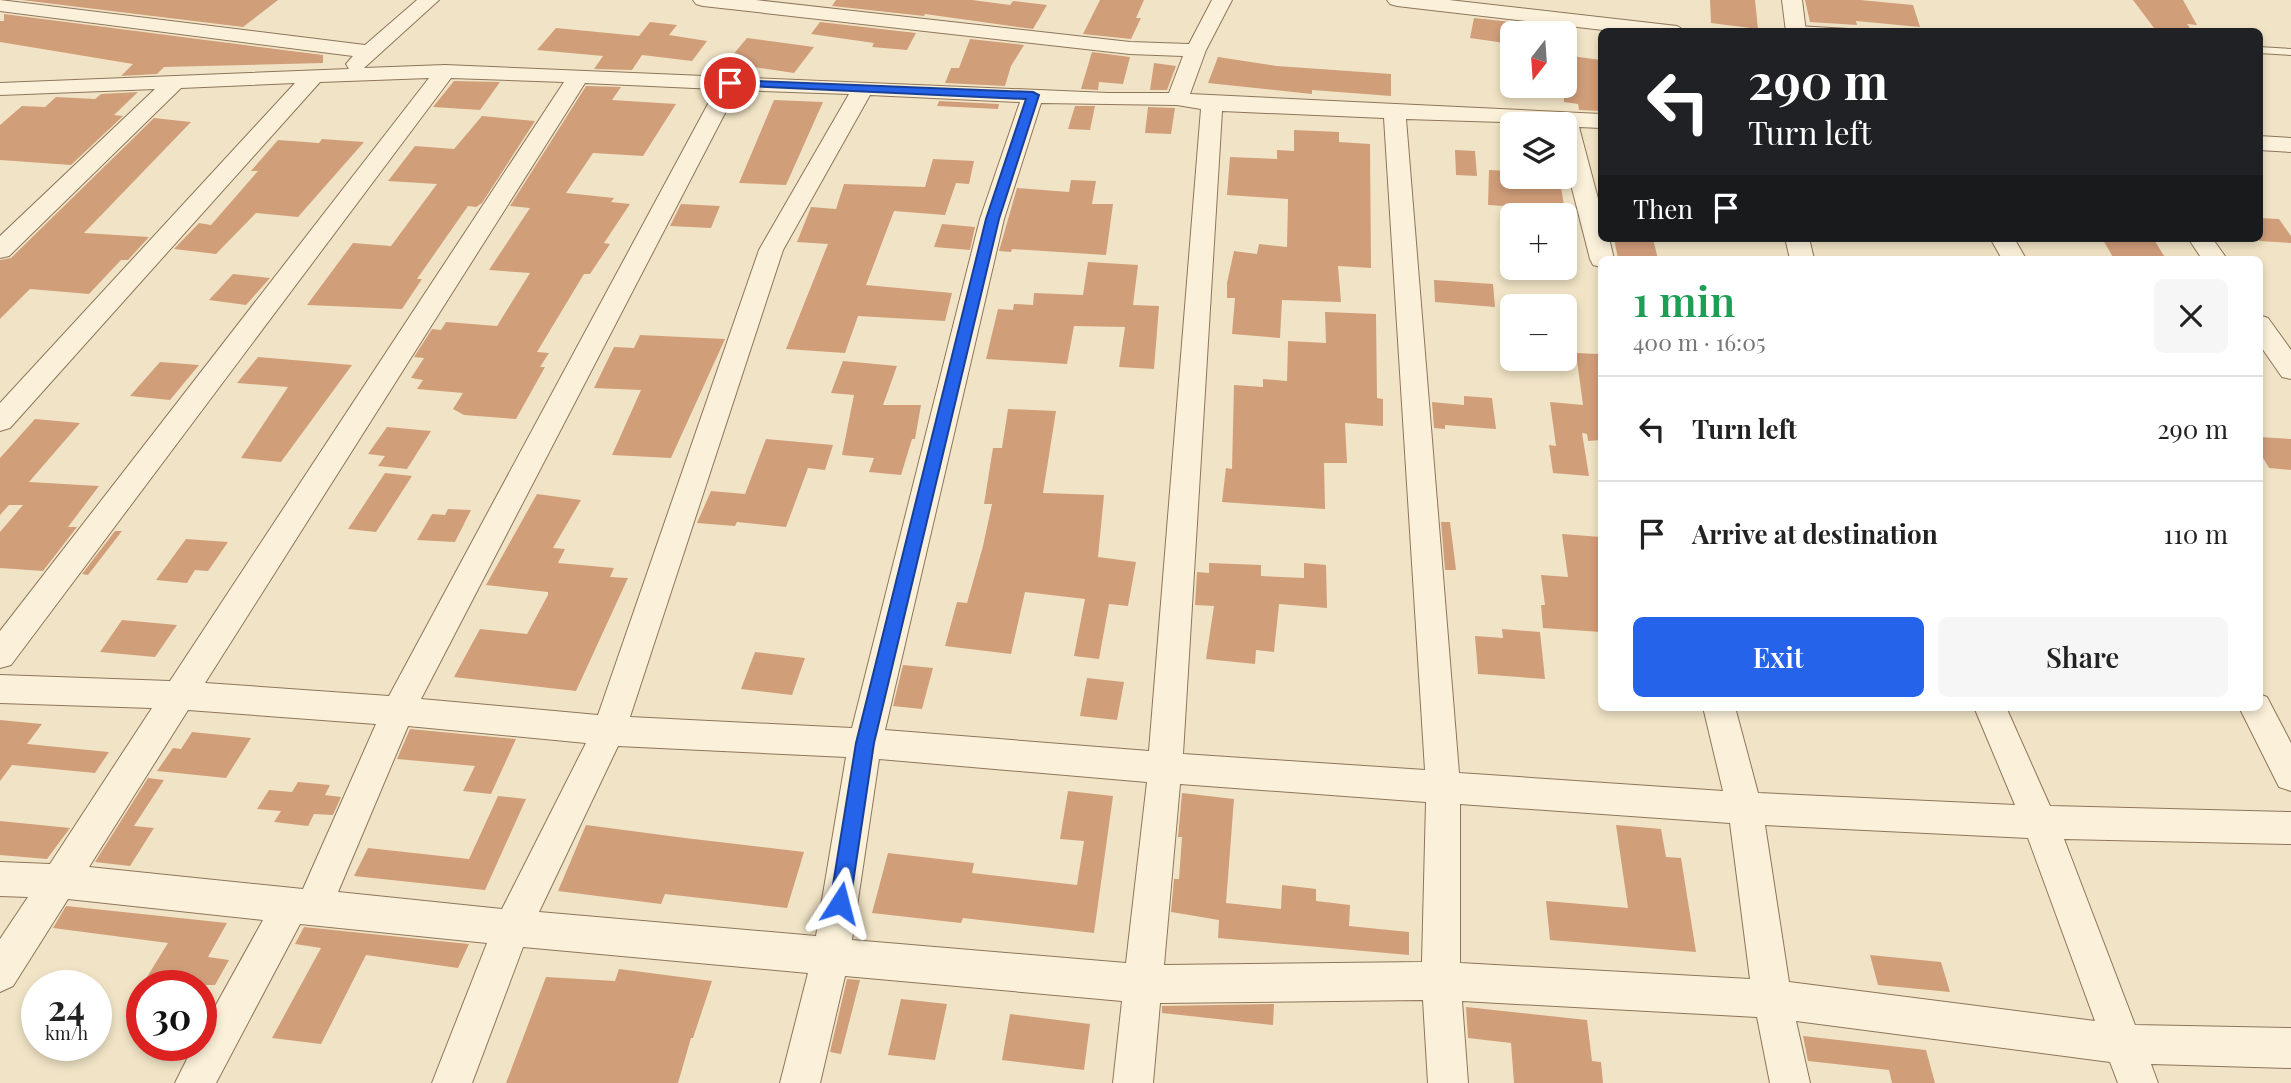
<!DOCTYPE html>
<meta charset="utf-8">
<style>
:root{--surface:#fff;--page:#f6f6f6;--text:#222;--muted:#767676;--line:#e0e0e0;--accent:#2563eb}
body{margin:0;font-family:"Playfair Display",serif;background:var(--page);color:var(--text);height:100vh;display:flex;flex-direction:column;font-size:26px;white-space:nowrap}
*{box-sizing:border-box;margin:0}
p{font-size:23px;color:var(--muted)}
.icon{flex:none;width:38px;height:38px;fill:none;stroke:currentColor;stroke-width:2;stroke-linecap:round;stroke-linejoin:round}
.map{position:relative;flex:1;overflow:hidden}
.sheet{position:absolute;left:1598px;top:256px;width:665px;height:455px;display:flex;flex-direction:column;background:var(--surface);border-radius:10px;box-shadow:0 4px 10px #0003}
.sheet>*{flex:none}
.top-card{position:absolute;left:1598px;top:28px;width:665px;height:214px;border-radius:10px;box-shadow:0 4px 10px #0003;background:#202124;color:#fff;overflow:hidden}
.needle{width:46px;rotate:197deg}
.fabs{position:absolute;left:1500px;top:21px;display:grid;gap:14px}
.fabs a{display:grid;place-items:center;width:77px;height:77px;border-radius:10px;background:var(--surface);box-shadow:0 4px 10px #0003;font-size:35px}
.speed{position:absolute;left:21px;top:970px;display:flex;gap:14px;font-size:35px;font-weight:700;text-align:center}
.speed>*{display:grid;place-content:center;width:91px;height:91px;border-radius:50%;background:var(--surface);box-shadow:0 4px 10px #0003;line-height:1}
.speed small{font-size:18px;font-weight:400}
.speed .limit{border:10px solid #d22;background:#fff;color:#111}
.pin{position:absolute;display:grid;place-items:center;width:60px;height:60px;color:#fff;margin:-30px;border:4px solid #fff;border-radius:50%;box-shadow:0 2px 7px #0007}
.me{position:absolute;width:77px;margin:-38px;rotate:9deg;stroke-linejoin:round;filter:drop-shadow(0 0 5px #0008)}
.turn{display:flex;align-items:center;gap:24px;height:147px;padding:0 35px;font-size:32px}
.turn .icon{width:91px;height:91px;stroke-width:2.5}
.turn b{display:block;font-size:49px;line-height:60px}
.then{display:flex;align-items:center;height:66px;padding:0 35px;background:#0003;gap:14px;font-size:26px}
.round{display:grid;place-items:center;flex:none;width:74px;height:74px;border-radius:10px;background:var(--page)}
.summary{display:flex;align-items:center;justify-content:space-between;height:119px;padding:0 35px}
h1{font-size:42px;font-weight:600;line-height:52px;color:#1e9e55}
.primary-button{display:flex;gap:14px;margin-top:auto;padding:14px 35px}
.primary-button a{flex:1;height:80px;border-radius:10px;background:var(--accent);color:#fff;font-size:28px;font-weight:600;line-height:80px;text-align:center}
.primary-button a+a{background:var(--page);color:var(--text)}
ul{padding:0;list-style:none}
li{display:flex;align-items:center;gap:21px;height:105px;padding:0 35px;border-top:2px solid var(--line)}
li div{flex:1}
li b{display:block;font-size:26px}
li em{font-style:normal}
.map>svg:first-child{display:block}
.building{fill:#d19e7a}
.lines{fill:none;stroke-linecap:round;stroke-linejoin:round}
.lane-casing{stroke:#8e755a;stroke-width:2}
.street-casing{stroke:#8e755a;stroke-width:2}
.lane{fill:#fbf1da;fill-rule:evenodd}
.street{fill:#fbf1da;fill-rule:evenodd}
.route{fill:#2563eb;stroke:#184099;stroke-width:2}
</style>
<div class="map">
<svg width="2291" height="1083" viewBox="0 0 2291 1083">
<rect width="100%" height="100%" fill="#f1e4c6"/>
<g class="building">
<polygon points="21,0 278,0 243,27"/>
<polygon points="836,0 972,0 1010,5 1013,1 1047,5 1033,29 925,14 924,16 832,6"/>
<polygon points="1100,0 1144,0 1136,18 1141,18 1131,39 1083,34"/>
<polygon points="1710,0 1755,0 1758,29 1711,23"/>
<polygon points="1805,0 1860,0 1913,5 1920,27 1856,21 1857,25 1810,22"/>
<polygon points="2133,0 2183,0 2197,25 2187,24 2193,32 2157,32"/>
<polygon points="4,14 323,55 323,63 164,67 157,74 121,76 133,64 0,42 0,21 4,21"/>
<polygon points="1474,18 1512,22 1512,44 1470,38"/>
<polygon points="650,22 677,25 669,35 707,41 692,61 642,55 632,70 594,69 603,56 537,50 556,28 639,36"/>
<polygon points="820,22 916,33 907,50 872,47 874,43 811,34"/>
<polygon points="747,38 814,47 794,73 726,63"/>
<polygon points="970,39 1024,45 1011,66 1005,86 945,83 951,68 959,68"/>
<polygon points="1092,52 1130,57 1123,84 1099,82 1098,90 1081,89"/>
<polygon points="1564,55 1601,60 1601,111 1579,110 1578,104 1564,102"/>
<polygon points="1218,57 1277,66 1391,74 1391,96 1312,90 1312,94 1208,83"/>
<polygon points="1154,63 1176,66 1167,90 1150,90"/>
<polygon points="454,81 500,82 480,110 433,107"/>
<polygon points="586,86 621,87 612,100 676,104 643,156 593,153 566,193 614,198 611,202 630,204 604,243 610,244 590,274 584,274 537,352 549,353 540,367 545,367 516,419 464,415 453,409 463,393 417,389 423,380 411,378 424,358 414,357 432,329 441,330 446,322 497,326 530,273 489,270 530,208 510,206"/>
<polygon points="138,92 114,115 123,116 71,165 0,160 0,125 22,106 45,107 56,97 95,99 101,94"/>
<polygon points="774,100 823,102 786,185 739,183"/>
<polygon points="939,101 999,104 998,109 937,106"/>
<polygon points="1075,106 1095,106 1090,130 1068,129"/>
<polygon points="1148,107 1175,108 1171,134 1145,133"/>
<polygon points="482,116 535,121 482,203 476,207 468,206 417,279 422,279 402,309 307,305 353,243 391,246 437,184 388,181 415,146 454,149"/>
<polygon points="154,118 191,122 84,233 149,237 128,260 121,260 89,294 30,289 0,319 0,260 11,258"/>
<polygon points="1294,130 1339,132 1339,142 1370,144 1371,268 1338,266 1341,302 1282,300 1280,338 1232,334 1235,298 1227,298 1227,283 1234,251 1257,254 1259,244 1287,247 1288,199 1227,195 1230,157 1277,159 1277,150 1294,151"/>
<polygon points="322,139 364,142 298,217 256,213 216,254 174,249 199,223 211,225 258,171 251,171 278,140 319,143"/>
<polygon points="1455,150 1475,151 1477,176 1456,175"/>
<polygon points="933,159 974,161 969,184 956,183 945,215 894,211 866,285 952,293 945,321 858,316 845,353 786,349 828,244 797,242 811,207 836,209 844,184 925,187"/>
<polygon points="1489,170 1512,171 1512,177 1559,177 1565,210 1488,205"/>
<polygon points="1071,180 1096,181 1092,204 1113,204 1106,255 1012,249 1011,252 999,251 1017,188 1069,192"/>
<polygon points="681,204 720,206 711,228 670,226"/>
<polygon points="2259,218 2279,219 2291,236 2291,243 2259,241"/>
<polygon points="942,224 975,227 970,250 934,247"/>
<polygon points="1614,238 1653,239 1658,259 1618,259"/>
<polygon points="2102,238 2153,238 2166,259 2114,259"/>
<polygon points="1088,262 1138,265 1133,305 1159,306 1154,369 1119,367 1125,327 1074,326 1067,364 986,359 998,309 1013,310 1014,304 1033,305 1034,293 1083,295"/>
<polygon points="233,274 270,278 246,305 209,300"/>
<polygon points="1434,280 1493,284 1495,307 1435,302"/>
<polygon points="1325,312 1376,314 1377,398 1383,399 1383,426 1345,423 1347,463 1324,463 1325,509 1222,502 1226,468 1232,469 1234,385 1263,387 1263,379 1287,381 1288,341 1326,343"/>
<polygon points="640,335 725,339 671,458 612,455 641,390 594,388 614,347 634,348"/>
<polygon points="1576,353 1598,354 1601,373 1601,440 1588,441 1587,434 1582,433 1589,476 1553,473 1549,445 1556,446 1550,402 1583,405"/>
<polygon points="258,357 352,365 281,462 241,458 288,387 237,383"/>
<polygon points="843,361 897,366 883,405 921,405 915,439 912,439 901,475 869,472 874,458 842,455 854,395 831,393"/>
<polygon points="160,362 199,365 170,400 130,396"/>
<polygon points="1464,396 1492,398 1496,429 1445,425 1445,429 1434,428 1432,402 1464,405"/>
<polygon points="1008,409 1056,411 1043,493 1104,495 1098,557 1136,562 1128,606 1109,604 1099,659 1074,656 1085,599 1025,592 1011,654 945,646 957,602 967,603 983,546 992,504 984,504 993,448 1002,448"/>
<polygon points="35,419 80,423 29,482 99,486 68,527 77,527 43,571 0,568 0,532 23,505 9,505 0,515 0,458"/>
<polygon points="387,427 431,431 407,469 378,466 385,456 368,454"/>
<polygon points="2259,437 2291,439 2291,470 2269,468 2259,451"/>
<polygon points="766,439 833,445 825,470 808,468 786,527 737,522 735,526 697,523 711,491 745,494"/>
<polygon points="385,473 412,476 376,532 348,529"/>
<polygon points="537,494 581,500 553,548 565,549 558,563 614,568 610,577 628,578 576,691 454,677 480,629 527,634 548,595 548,592 486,585"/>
<polygon points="448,509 471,510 455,542 417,540 432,514 445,515"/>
<polygon points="1441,522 1450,522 1456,570 1445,570"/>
<polygon points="115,531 122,531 88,575 82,574"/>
<polygon points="1562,534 1601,537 1601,632 1543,628 1541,605 1545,605 1541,575 1568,577"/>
<polygon points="186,539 228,542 208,571 195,570 187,583 156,580"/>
<polygon points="1209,563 1261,565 1261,576 1304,578 1304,563 1326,565 1327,608 1279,604 1274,652 1256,650 1255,664 1206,659 1214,606 1195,605 1197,572 1209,573"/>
<polygon points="122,620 177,625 155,657 100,652"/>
<polygon points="1502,629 1540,632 1545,679 1478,674 1475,636 1503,638"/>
<polygon points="755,652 805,658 792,695 741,689"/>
<polygon points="903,665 933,668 922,709 893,706"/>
<polygon points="1087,678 1124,682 1117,720 1080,716"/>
<polygon points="0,720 42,724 27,744 109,752 95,773 12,765 0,781"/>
<polygon points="410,729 516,739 491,794 463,791 475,766 397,759"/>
<polygon points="192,732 251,738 226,778 157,771 173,748 181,749"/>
<polygon points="148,778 164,780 134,826 154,828 130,866 95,862"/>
<polygon points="298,782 330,785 325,795 341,797 333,815 314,814 308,826 274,822 281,811 257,809 269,790 292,792"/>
<polygon points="1068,791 1113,796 1094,933 963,918 961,923 872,913 888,853 974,863 972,873 1077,885 1084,841 1060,839"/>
<polygon points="1182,793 1234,799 1226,903 1281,909 1282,885 1316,889 1316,901 1350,905 1349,926 1409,932 1409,955 1218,938 1219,920 1171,912 1174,879 1179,879 1182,837 1178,837"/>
<polygon points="498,796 526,799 485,890 354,876 368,848 469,859"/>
<polygon points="0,821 70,828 47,859 0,855"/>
<polygon points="586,825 685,838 804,852 787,908 665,894 661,904 558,891"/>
<polygon points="1616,825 1661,829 1666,857 1681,858 1696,952 1550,940 1546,901 1628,908"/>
<polygon points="66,906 227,923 208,957 229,960 215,985 142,985 168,943 53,928"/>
<polygon points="304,927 391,936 469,944 458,968 366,955 321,1044 272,1038 321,948 295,944"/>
<polygon points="1870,955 1941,962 1950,992 1878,985"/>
<polygon points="619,969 712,981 693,1038 691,1038 678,1083 506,1083 546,977 615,981"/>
<polygon points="847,979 860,980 841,1054 830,1052"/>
<polygon points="901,999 947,1004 935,1060 888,1055"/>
<polygon points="1274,1004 1273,1025 1162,1013 1162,1006"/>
<polygon points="1466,1007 1587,1020 1592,1061 1601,1062 1603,1083 1514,1083 1511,1043 1468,1038"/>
<polygon points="1010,1014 1090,1024 1084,1070 1002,1060"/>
<polygon points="1803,1036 1926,1050 1935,1083 1892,1083 1889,1070 1808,1061"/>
</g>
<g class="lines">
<defs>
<g id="lane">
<polygon points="1796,26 1849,29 1854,32 1792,31 1792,27"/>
<polygon points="2259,47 2291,49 2291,55 2259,53"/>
</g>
<g id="street">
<path d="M0 0 365 45 417 0H439L364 68 445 65 1108 93H1169L1183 56 1130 54 703 6 696 4 693 0H756L1130 42 1189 44 1212 0H1232L1206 50 1190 94 1601 114V128L1579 127 1601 210V238H1609L1614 259H1601V267L1593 265 1590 259 1564 157V124L1406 119 1459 773 1723 791 1703 707H1735L1758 793 2015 805 1974 707H2006L2050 806 2291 812V844L2064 839 2135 1025 2291 1028V1068L2151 1064 2158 1083H2118L2110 1062 1796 1021 1810 1083H1770L1757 1017 1462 1001 1468 1083H1428L1423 1000 1160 1003 1153 1083H1113L1122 1001 845 976 820 1083H780L808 973 523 947 472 1083H432L487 943 300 924 216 1083H175L194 1045H201V1032L263 920 68 899 13 986 0 992V939L28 897 0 896V862L50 864 152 708 0 703V675L170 681 564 82 451 78 11 665 0 668V631L429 78 320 82 10 428 0 431V403L295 83 181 88 9 256 0 258V236L155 89 0 95V83L349 69 346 64 353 56 0 11ZM585 83 716 89 389 696 205 683ZM737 90 849 94 759 250 598 715 421 699ZM870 95 1020 102 980 219 852 728 630 717 783 250ZM1041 103 1177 105 1201 109 1149 751 885 730 1004 219ZM1222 111 1384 118 1425 770 1183 754ZM188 710 376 724 303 889 89 867ZM408 726 586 743 502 909 338 892ZM618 746 846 757 816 936 539 912ZM879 759 1147 782 1126 963 852 940ZM1180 784 1426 802 1422 962 1164 965ZM1460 804 1730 823 1750 979 1460 963ZM1765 825 2028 838 2095 1021 1789 982Z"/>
<polygon points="1387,0 1449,0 1677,26 1687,32 1620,32 1397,6 1390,4"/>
<polygon points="1782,0 1802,0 1806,32 1786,32"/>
<polygon points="2259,136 2291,138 2291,152 2259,150"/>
<polygon points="1785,238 1809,238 1814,259 1790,259"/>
<polygon points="1990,238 2014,238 2026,259 2002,259"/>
<polygon points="2188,238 2212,238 2227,259 2202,259"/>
<polygon points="2259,315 2268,318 2291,350 2291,379 2282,377 2259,344"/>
<polygon points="2259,694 2267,697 2291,743 2291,791 2279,787 2239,707 2259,707"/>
</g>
</defs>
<use href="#lane" class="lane-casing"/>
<use href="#street" class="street-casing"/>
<use href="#lane" class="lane"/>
<use href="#street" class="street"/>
</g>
<polygon class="route" points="730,80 1033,92 1039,95 999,219 874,743 850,903 847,909 840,912 833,909 830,903 856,743 986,219 1026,99 726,85 726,81"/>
</svg>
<div class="fabs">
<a><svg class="needle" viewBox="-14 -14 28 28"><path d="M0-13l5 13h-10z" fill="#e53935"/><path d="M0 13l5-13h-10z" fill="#767676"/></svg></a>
<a><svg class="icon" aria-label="layers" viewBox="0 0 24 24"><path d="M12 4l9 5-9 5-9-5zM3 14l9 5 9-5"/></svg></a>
<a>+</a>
<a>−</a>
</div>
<div class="speed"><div>24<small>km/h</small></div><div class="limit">30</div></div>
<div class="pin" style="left:730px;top:83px;background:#d93025"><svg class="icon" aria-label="arrive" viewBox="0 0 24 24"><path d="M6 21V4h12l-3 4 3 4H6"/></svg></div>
<svg class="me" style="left:840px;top:903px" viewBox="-20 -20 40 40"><path d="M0-17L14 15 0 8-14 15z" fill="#2563eb" stroke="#fff" stroke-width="4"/></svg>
<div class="top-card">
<div class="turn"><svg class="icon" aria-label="left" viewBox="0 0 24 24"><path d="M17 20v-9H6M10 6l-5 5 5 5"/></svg><div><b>290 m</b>Turn left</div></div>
<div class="then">Then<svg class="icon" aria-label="arrive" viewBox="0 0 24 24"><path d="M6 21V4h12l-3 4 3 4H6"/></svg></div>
</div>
<section class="sheet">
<div class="summary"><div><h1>1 min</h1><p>400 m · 16:05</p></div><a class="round"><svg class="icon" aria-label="close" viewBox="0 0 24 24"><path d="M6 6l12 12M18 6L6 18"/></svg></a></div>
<ul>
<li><svg class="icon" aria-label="left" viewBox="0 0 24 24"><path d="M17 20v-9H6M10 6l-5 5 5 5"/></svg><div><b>Turn left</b></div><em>290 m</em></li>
<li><svg class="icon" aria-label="arrive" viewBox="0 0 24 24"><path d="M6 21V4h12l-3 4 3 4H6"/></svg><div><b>Arrive at destination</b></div><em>110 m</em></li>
</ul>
<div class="primary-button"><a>Exit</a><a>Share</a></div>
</section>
</div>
